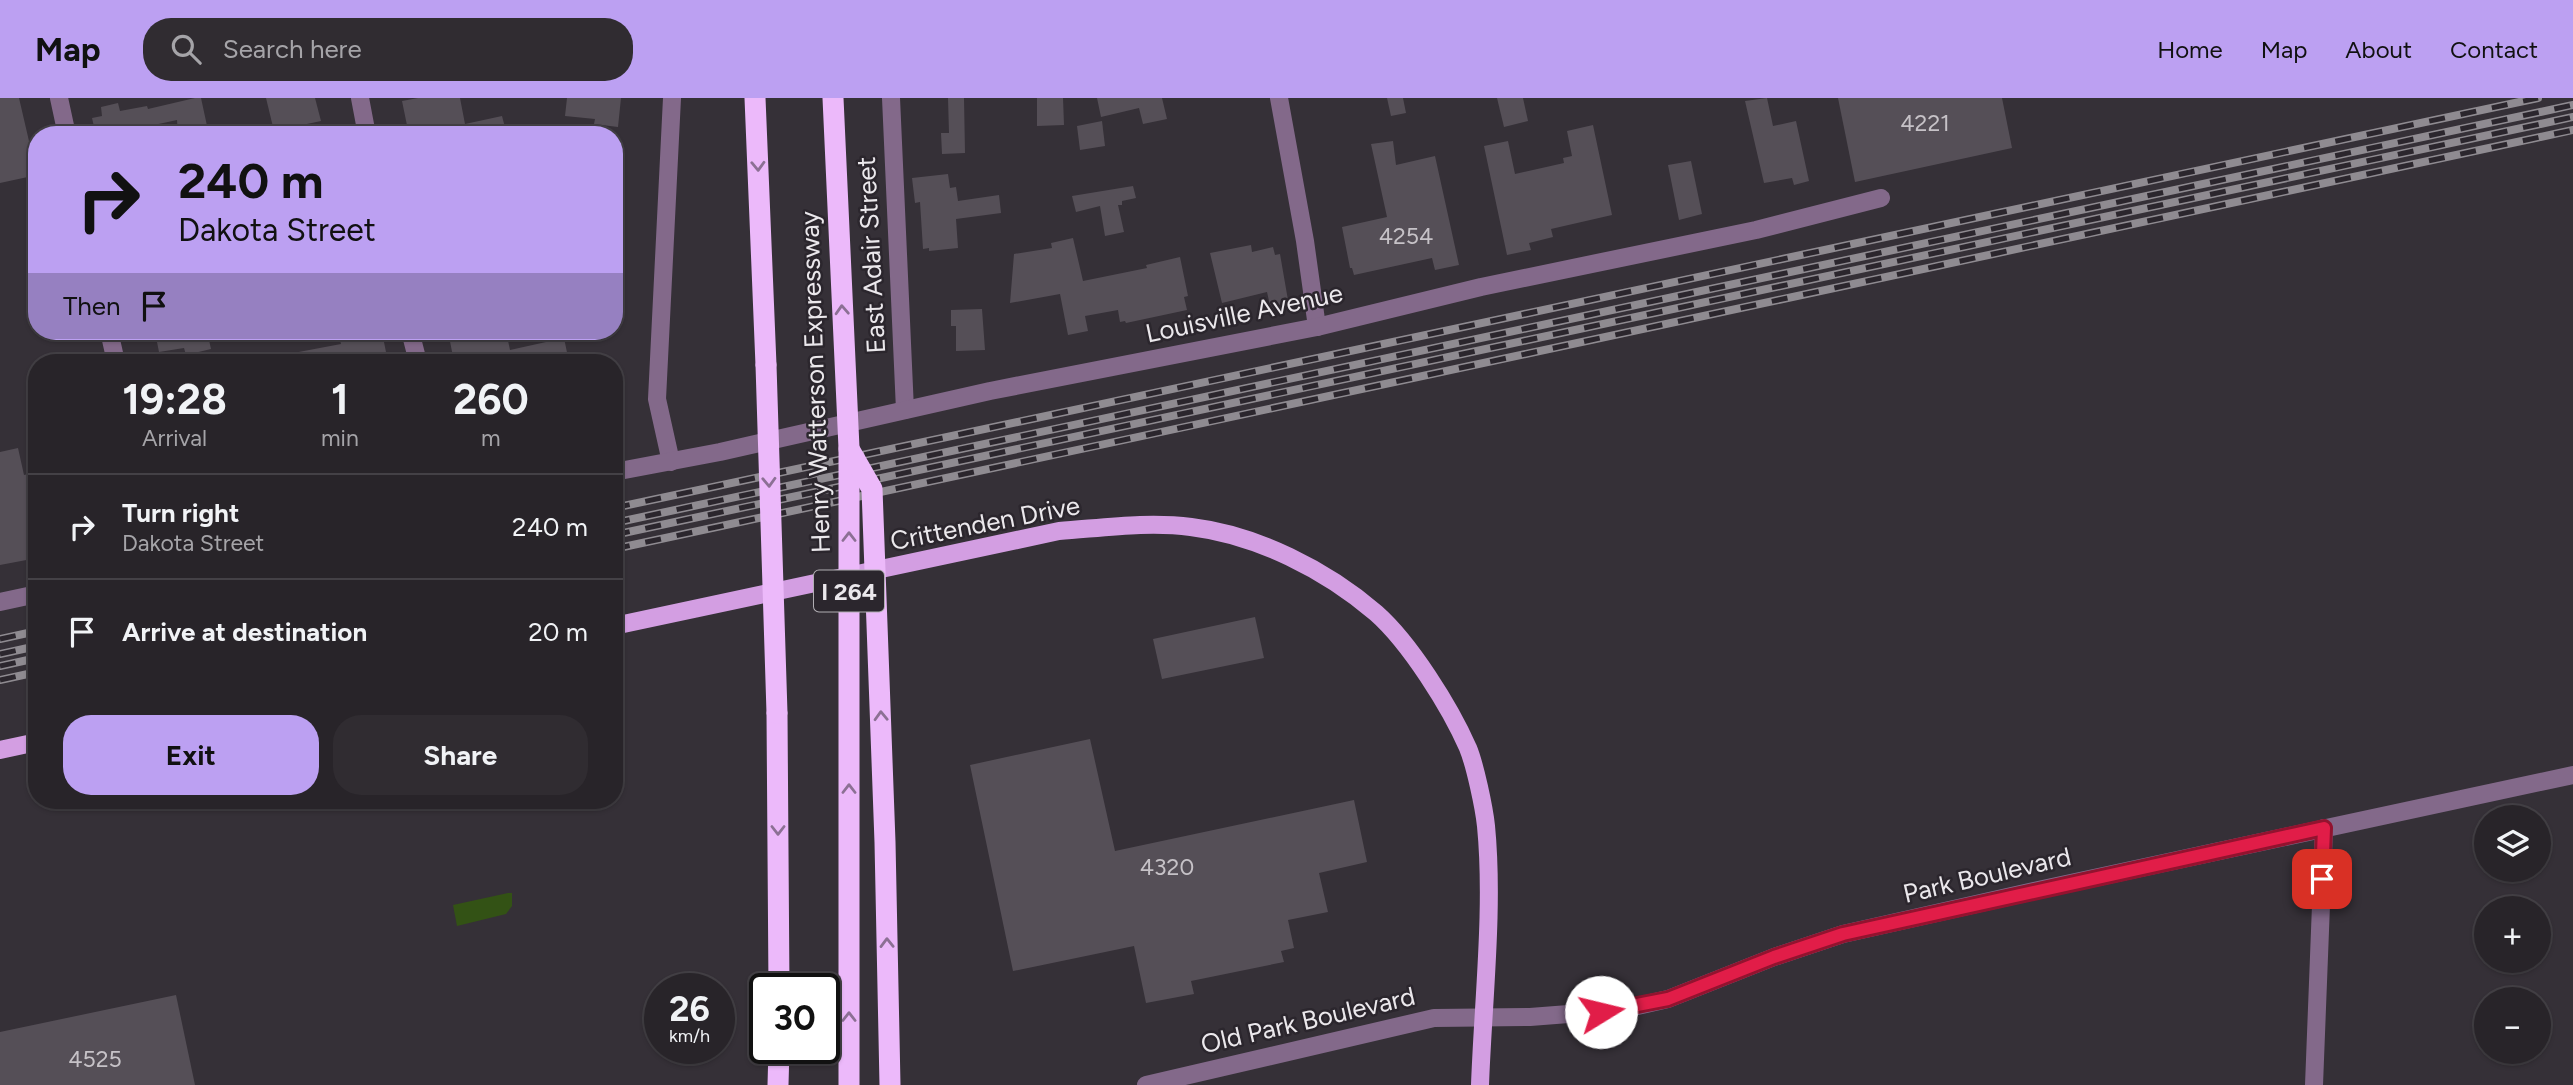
<!DOCTYPE html>
<meta charset="utf-8">
<style>
:root{--surface:#282429;--page:#302c31;--text:#f1f3f6;--muted:#a5a4a8;--line:#444146;--accent:#bca0f2}
body{margin:0;font-family:Figtree,sans-serif;background:var(--page);color:var(--text);height:100vh;display:flex;flex-direction:column;font-size:26px;white-space:nowrap}
*{box-sizing:border-box;margin:0}
p{font-size:23px;color:var(--muted)}
.icon{flex:none;width:38px;height:38px;fill:none;stroke:currentColor;stroke-width:2;stroke-linecap:round;stroke-linejoin:round}
.map{position:relative;flex:1;overflow:hidden}
.details{position:absolute;left:28px;top:256px;width:595px;height:455px;display:flex;flex-direction:column;background:var(--surface);border-radius:28px;box-shadow:0 2px 5px #0004,0 0 0 2px var(--line)}
.details>*{flex:none}
.guide{position:absolute;left:28px;top:28px;width:595px;height:214px;border-radius:28px;box-shadow:0 2px 5px #0004,0 0 0 2px var(--line);background:#bca0f2;color:#111;overflow:hidden}
.fabs{position:absolute;left:2474px;top:707px;display:grid;gap:14px}
.fabs a{display:grid;place-items:center;width:77px;height:77px;border-radius:50%;background:var(--surface);box-shadow:0 2px 5px #0004,0 0 0 2px var(--line);font-size:35px}
.speed{position:absolute;left:644px;top:875px;display:flex;gap:14px;font-size:35px;font-weight:700;text-align:center}
.speed>*{display:grid;place-content:center;width:91px;height:91px;border-radius:50%;background:var(--surface);box-shadow:0 2px 5px #0004,0 0 0 2px var(--line);line-height:1}
.speed small{font-size:18px;font-weight:400}
.speed .limit{border:4px solid #111;border-radius:10px;background:#fff;color:#111}
.pin{position:absolute;display:grid;place-items:center;width:60px;height:60px;color:#fff;margin:-30px;border-radius:14px;box-shadow:0 4px 10px #0006}
.me{position:absolute;width:77px;margin:-38px;rotate:81deg;stroke-linejoin:round;filter:drop-shadow(0 0 5px #0008)}
.turn{display:flex;align-items:center;gap:24px;height:147px;padding:0 35px;font-size:32px}
.turn .icon{width:91px;height:91px;stroke-width:2.5}
.turn b{display:block;font-size:49px;line-height:60px}
.then{display:flex;align-items:center;height:66px;padding:0 35px;background:#0003;gap:14px;font-size:26px}
.eta{display:flex;justify-content:space-evenly;align-items:center;height:119px;text-align:center}
.eta b{font-size:42px;font-weight:700;line-height:49px}
.cta{display:flex;gap:14px;margin-top:auto;padding:14px 35px}
.cta a{flex:1;height:80px;border-radius:28px;background:var(--accent);color:#111;font-size:28px;font-weight:700;line-height:80px;text-align:center}
.cta a+a{background:var(--page);color:var(--text)}
ul{padding:0;list-style:none}
li{display:flex;align-items:center;gap:21px;height:105px;padding:0 35px;border-top:2px solid var(--line)}
li div{flex:1}
li b{display:block;font-size:26px}
li em{font-style:normal}
header{display:flex;align-items:center;gap:42px;box-sizing:border-box;height:98px;padding:0 35px;background:var(--accent);color:#111}
header strong{font-size:33px}
nav{display:flex;gap:38px;margin-inline-start:auto;font-size:24px}
.search{width:490px;height:63px;background:var(--page);display:flex;align-items:center;gap:18px;box-sizing:border-box;padding:0 24px;border-radius:28px;color:var(--muted);font-size:26px}
.map>svg:first-child{display:block}
.green{fill:#335215}
.building{fill:#554f57}
.lines{fill:none;stroke-linecap:round;stroke-linejoin:round}
.minor{stroke:#83698a;stroke-width:18}
.major{stroke:#d39ee2;stroke-width:18}
.highway{stroke:#ecb9fa;stroke-width:21}
.rail-casing{stroke:#8f8b91;stroke-width:8}
.rail{stroke:#2b262d;stroke-width:5;stroke-dasharray:16;stroke-linecap:butt}
.highway-bridge{stroke:#ecb9fa;stroke-width:21}
.oneway{stroke:#8c7094}
.route-casing{stroke:#92132f;stroke-width:18}
.route{stroke:#e11d48;stroke-width:12}
.labels{text-anchor:middle;dominant-baseline:central;stroke-width:5;stroke-linejoin:round;paint-order:stroke}
.number-label{font-size:23px;fill:#c6c2c7}
.shield{fill:#2b262d;stroke:#b1aeb3;stroke-width:2}
.shield-label{font-size:24px;font-weight:bold;fill:#ebe8ec}
.street-label{font-size:26px;fill:#ebe8ec;stroke:#2b262d}
</style>
<header>
<strong>Map</strong>
<div class="search"><svg class="icon" aria-label="search" viewBox="0 0 24 24"><circle cx="10" cy="10" r="6"/><path d="M15 15l6 6"/></svg>Search here</div>
<nav><a>Home</a><a>Map</a><a>About</a><a>Contact</a></nav>
</header>
<div class="map">
<svg width="2573" height="987" viewBox="0 0 2573 987">
<rect width="100%" height="100%" fill="#353037"/>
<polygon class="green" points="508,795 512,795 512,808 506,816 457,828 453,807"/>
<g class="building">
<polygon points="0,0 19,0 32,56 37,55 37,77 0,85"/>
<polygon points="195,0 201,0 209,37 178,37 177,22 108,37 96,37 92,20 102,18 101,9 118,5 120,13 147,8 148,11"/>
<polygon points="266,0 315,0 321,23 274,33"/>
<polygon points="418,0 460,0 465,26 502,18 507,37 409,37 402,3"/>
<polygon points="567,0 621,0 618,29 594,26 595,21 565,18"/>
<polygon points="948,0 964,0 965,55 942,56 941,35 949,35"/>
<polygon points="1037,0 1063,0 1064,27 1037,28"/>
<polygon points="1097,0 1162,0 1167,21 1143,26 1139,10 1101,19"/>
<polygon points="1387,0 1403,0 1406,15 1391,18"/>
<polygon points="1497,0 1523,0 1528,23 1504,29"/>
<polygon points="1767,0 1773,28 1796,23 1809,83 1794,87 1792,80 1764,85 1745,3"/>
<polygon points="1838,0 2002,0 2012,50 1855,84"/>
<polygon points="1102,23 1105,48 1080,52 1077,28"/>
<polygon points="1593,27 1612,117 1551,131 1553,139 1529,145 1531,152 1507,157 1484,48 1508,43 1515,76 1564,65 1563,60 1572,58 1567,33"/>
<polygon points="1393,43 1396,67 1435,58 1459,167 1435,172 1432,160 1354,177 1352,170 1350,170 1342,129 1387,119 1371,46"/>
<polygon points="1691,63 1702,116 1679,122 1668,67"/>
<polygon points="948,76 950,90 956,89 958,103 999,97 1001,115 956,121 958,150 929,153 929,150 923,151 920,104 915,105 912,80"/>
<polygon points="1133,88 1136,100 1122,103 1122,107 1118,107 1124,134 1105,138 1100,108 1076,114 1072,98"/>
<polygon points="1073,140 1083,183 1147,170 1146,167 1180,159 1188,198 1184,199 1187,212 1126,225 1125,223 1120,224 1118,212 1085,218 1088,233 1068,237 1060,196 1010,205 1014,156 1052,150 1051,145"/>
<polygon points="1251,147 1252,154 1273,149 1275,157 1280,156 1289,208 1271,212 1267,194 1222,205 1210,155"/>
<polygon points="982,211 985,252 956,253 956,228 951,228 951,212"/>
<polygon points="186,233 207,233 211,251 186,257 184,250 159,254 156,239"/>
<polygon points="448,233 506,233 510,252 564,240 569,264 454,264"/>
<polygon points="375,235 376,240 383,239 387,259 363,264 289,264 288,256 341,246 340,242"/>
<polygon points="18,350 24,377 37,374 37,460 0,467 0,354"/>
<polygon points="1255,519 1264,560 1162,581 1153,541"/>
<polygon points="1090,641 1115,753 1354,702 1367,764 1319,775 1328,814 1288,822 1294,850 1281,853 1284,864 1191,883 1194,896 1146,905 1134,848 1013,873 970,667"/>
<polygon points="176,897 195,987 0,987 0,934"/>
</g>
<g class="lines">
<g class="minor">
<polyline points="59,0 67,37"/>
<polyline points="360,0 367,37"/>
<polyline points="891,0 905,312"/>
<polyline points="1279,0 1305,143 1317,229"/>
<polyline points="109,233 116,264"/>
<polyline points="410,233 418,264"/>
<polyline points="671,364 657,301 672,0"/>
<polyline points="614,374 720,354 990,293 1317,229 1481,189 1756,132 1881,100"/>
<polyline points="0,504 37,496"/>
<polyline points="1146,987 1434,920 1530,919 1620,912 1668,901 1774,859 1843,836 2043,791 2573,677"/>
<polyline points="2314,987 2324,730"/>
</g>
<g class="major">
<path d="M614 528 1059 433C1102 430 1148 423 1191 429 1257 437 1326 472 1376 515 1410 545 1450 609 1468 650 1475 667 1484 709 1486 728 1494 810 1483 904 1480 987"/>
<polyline points="0,652 37,644"/>
</g>
<g class="highway">
<polyline points="755,0 766,267"/>
<polyline points="777,615 779,891"/>
<polyline points="778,987 779,950"/>
</g>
<defs>
<g id="rail">
<polyline points="614,410 2538,0"/>
<polyline points="614,425 2573,7"/>
<polyline points="614,437 2573,19"/>
<polyline points="614,451 2573,32"/>
<polyline points="0,541 37,533"/>
<polyline points="0,556 37,548"/>
<polyline points="0,568 37,560"/>
<polyline points="0,582 37,574"/>
</g>
</defs>
<use href="#rail" class="rail-casing"/>
<use href="#rail" class="rail"/>
<g class="highway-bridge">
<polyline points="833,0 849,350 849,987"/>
<polyline points="766,267 777,615"/>
<polyline points="849,351 872,391 885,744 890,987"/>
</g>
</g>
<defs><path id="oneway-chevron" d="M-2-3.5L2.5 0L-2 3.5" fill="none" stroke-width="1.6" stroke-linecap="round" stroke-linejoin="round" transform="scale(1.75)"/></defs>
<g class="oneway">
<use href="#oneway-chevron" transform="translate(758 68) rotate(88)"/>
<use href="#oneway-chevron" transform="translate(842 212) rotate(-93)"/>
<use href="#oneway-chevron" transform="translate(769 384) rotate(88)"/>
<use href="#oneway-chevron" transform="translate(849 439) rotate(-90)"/>
<use href="#oneway-chevron" transform="translate(881 618) rotate(-92)"/>
<use href="#oneway-chevron" transform="translate(849 691) rotate(-90)"/>
<use href="#oneway-chevron" transform="translate(778 732) rotate(90)"/>
<use href="#oneway-chevron" transform="translate(887 845) rotate(-91)"/>
<use href="#oneway-chevron" transform="translate(849 919) rotate(-90)"/>
</g>
<g class="lines">
<defs>
<polyline id="route" points="1601,914 1668,901 1774,859 1843,836 2324,730 2322,781"/>
</defs>
<use href="#route" class="route-casing"/>
<use href="#route" class="route"/>
</g>
<g class="labels">
<g class="number-label">
<text x="1925" y="25">4221</text>
<text x="1406" y="138">4254</text>
<text x="1167" y="769">4320</text>
<text x="95" y="961">4525</text>
</g>
<rect class="shield" x="814" y="472.5" width="70" height="41" rx="5"/>
<g class="shield-label">
<text x="849" y="493">I 264</text>
</g>
<g class="street-label">
<text transform="translate(871 157) rotate(-93)">East Adair Street</text>
<text transform="translate(1244 215) rotate(-12)">Louisville Avenue</text>
<text transform="translate(815 284) rotate(-92)">Henry Watterson Expressway</text>
<text transform="translate(985 425) rotate(-11)">Crittenden Drive</text>
<text transform="translate(1987 777) rotate(-13)">Park Boulevard</text>
<text transform="translate(1308 922) rotate(-13)">Old Park Boulevard</text>
</g>
</g>
</svg>
<div class="fabs">
<a><svg class="icon" aria-label="layers" viewBox="0 0 24 24"><path d="M12 4l9 5-9 5-9-5zM3 14l9 5 9-5"/></svg></a>
<a>+</a>
<a>−</a>
</div>
<div class="speed"><div>26<small>km/h</small></div><div class="limit">30</div></div>
<div class="pin" style="left:2322px;top:781px;background:#d93025"><svg class="icon" aria-label="arrive" viewBox="0 0 24 24"><path d="M6 21V4h12l-3 4 3 4H6"/></svg></div>
<svg class="me" style="left:1601px;top:914px" viewBox="-20 -20 40 40"><circle r="19" fill="#fff"/><path d="M0-13L10 11 0 6-10 11z" fill="#e11d48"/></svg>
<div class="guide">
<div class="turn"><svg class="icon" aria-label="right" viewBox="0 0 24 24"><path d="M7 20v-9h11M14 6l5 5-5 5"/></svg><div><b>240 m</b>Dakota Street</div></div>
<div class="then">Then<svg class="icon" aria-label="arrive" viewBox="0 0 24 24"><path d="M6 21V4h12l-3 4 3 4H6"/></svg></div>
</div>
<section class="details">
<div class="eta">
<div><b>19:28</b><p>Arrival</p></div>
<div><b>1</b><p>min</p></div>
<div><b>260</b><p>m</p></div>
</div>
<ul>
<li><svg class="icon" aria-label="right" viewBox="0 0 24 24"><path d="M7 20v-9h11M14 6l5 5-5 5"/></svg><div><b>Turn right</b><p>Dakota Street</p></div><em>240 m</em></li>
<li><svg class="icon" aria-label="arrive" viewBox="0 0 24 24"><path d="M6 21V4h12l-3 4 3 4H6"/></svg><div><b>Arrive at destination</b></div><em>20 m</em></li>
</ul>
<div class="cta"><a>Exit</a><a>Share</a></div>
</section>
</div>
